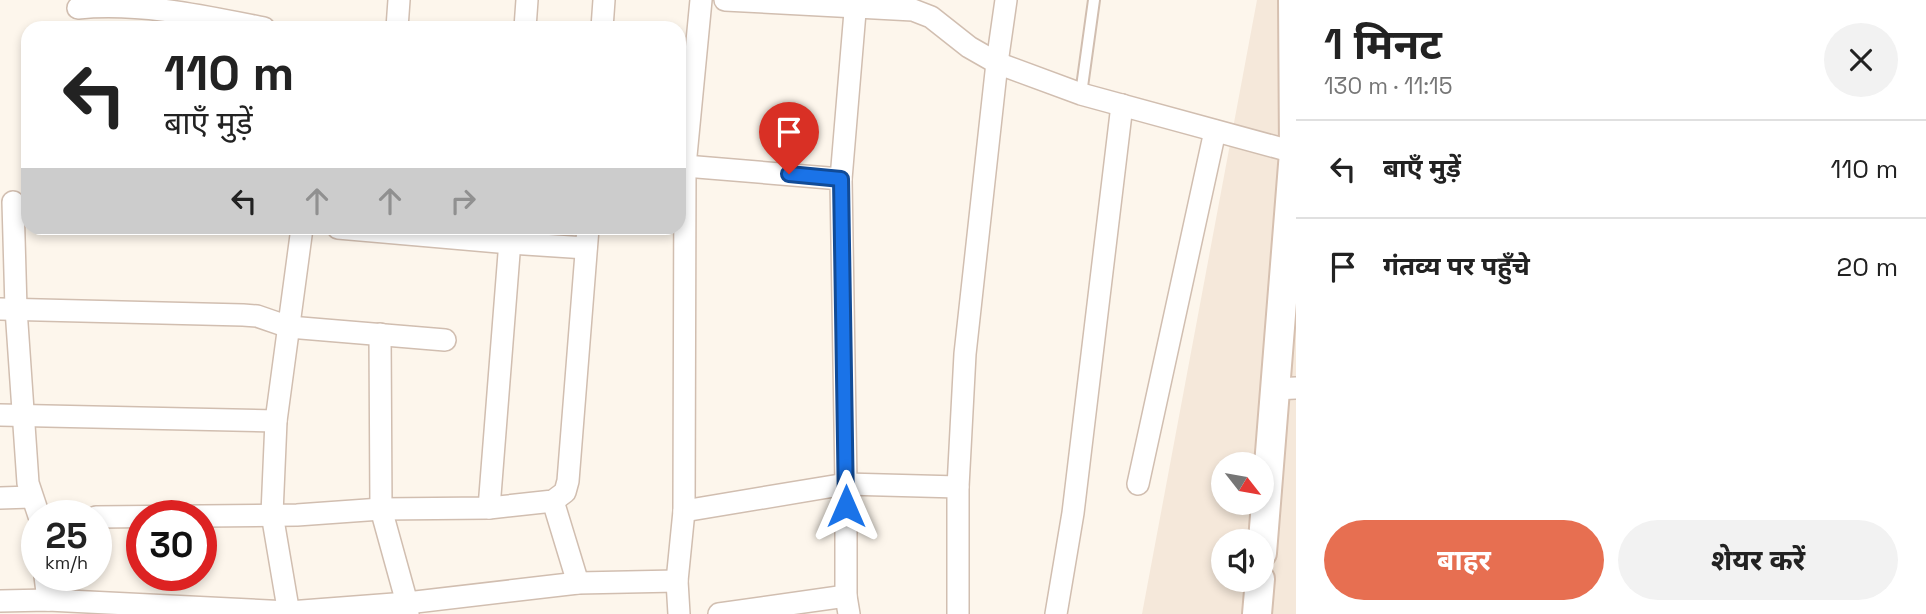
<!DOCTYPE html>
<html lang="hi">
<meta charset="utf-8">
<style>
:root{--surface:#fff;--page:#f2f2f2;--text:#222;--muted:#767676;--line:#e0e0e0;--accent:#e76f51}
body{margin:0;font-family:"Space Grotesk","Noto Sans Devanagari",sans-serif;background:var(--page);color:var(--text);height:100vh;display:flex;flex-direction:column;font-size:26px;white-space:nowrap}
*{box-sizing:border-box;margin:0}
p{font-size:23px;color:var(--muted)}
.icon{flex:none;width:38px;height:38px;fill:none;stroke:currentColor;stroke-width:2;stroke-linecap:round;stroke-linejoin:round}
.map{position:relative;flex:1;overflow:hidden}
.panel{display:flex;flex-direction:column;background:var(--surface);width:630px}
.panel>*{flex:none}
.guide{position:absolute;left:21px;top:21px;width:665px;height:214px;border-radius:21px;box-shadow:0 4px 10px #0003;background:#fff;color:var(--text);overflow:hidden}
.needle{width:46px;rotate:121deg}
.controls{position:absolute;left:1211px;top:452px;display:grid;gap:14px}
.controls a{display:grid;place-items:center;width:63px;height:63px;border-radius:50%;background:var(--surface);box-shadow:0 4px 10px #0003;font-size:35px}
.speed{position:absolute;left:21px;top:500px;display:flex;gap:14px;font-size:35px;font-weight:700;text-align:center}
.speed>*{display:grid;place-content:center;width:91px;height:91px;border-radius:50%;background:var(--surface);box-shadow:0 4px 10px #0003;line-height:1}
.speed small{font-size:18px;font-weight:400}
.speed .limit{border:10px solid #d22;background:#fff;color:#111}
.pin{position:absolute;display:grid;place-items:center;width:60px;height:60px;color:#fff;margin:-72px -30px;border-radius:50% 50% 50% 0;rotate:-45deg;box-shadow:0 0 7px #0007}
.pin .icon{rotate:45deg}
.me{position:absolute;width:77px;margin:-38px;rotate:0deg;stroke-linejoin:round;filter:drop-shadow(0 0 5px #0008)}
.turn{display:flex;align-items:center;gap:24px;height:147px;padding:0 28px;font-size:32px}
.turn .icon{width:91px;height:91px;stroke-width:2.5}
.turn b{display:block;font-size:49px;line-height:60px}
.lanes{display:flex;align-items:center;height:66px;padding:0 28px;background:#0003;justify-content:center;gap:35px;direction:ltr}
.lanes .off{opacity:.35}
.round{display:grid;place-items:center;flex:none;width:74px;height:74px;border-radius:37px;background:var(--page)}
.summary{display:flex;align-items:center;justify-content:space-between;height:119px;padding:0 28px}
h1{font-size:42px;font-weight:700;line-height:52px}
.action{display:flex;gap:14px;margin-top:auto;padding:14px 28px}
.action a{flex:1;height:80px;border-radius:42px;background:var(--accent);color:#fff;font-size:28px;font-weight:700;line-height:80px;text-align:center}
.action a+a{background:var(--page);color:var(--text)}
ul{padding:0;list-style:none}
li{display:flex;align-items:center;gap:21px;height:98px;padding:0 28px;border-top:2px solid var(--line)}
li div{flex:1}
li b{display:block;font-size:26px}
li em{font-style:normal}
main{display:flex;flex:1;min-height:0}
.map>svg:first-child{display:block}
.residential{fill:#f5e8da;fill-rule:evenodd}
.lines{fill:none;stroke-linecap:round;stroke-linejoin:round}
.service-casing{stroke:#d1beb0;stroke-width:14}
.minor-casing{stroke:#d1beb0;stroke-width:24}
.secondary-casing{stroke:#d6c0b0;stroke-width:32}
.service{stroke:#fff;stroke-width:10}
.minor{stroke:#fff;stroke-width:21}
.secondary{stroke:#fff;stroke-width:28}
.route-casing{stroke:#114b97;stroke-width:18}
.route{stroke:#1a73e8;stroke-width:12}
</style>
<main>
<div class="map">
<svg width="1296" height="614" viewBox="0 0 1296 614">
<rect width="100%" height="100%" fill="#fdf6ec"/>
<path class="residential" d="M1257 0H1296V614H1142ZM1223 464H1262V502H1223ZM1223 541H1262V579H1223Z"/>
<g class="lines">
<defs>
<polyline id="service" points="1081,94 1094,0"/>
<g id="minor">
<polyline points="725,0 913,10 931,17 969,47 997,63 1081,94 1294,152 1296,151"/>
<path d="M78 8C140 2 203 16 264 28"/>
<polyline points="397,28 399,0"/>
<polyline points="525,28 527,0"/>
<polyline points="602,28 604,0"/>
<polyline points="685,166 841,179 846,484 846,596 849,614"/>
<polyline points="841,179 856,0"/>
<polyline points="13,202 16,309 28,483 39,516"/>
<polyline points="338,228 510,243 586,248"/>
<polyline points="0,309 243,315 257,316 289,327 445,340"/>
<polyline points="380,334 381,509 407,603 408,614"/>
<polyline points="1274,389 1296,388"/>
<polyline points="0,415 276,421"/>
<polyline points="1138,484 1215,131"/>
<polyline points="0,498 31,497"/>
<polyline points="553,501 578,583"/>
<polyline points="489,508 511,228"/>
<polyline points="684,511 846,484 958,487"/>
<polyline points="96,517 297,515 381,509 489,508 553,501 565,492 568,481 588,228"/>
<polyline points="45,576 48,600"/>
<polyline points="0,601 48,600 289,612 407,603 578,583 677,581"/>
<polyline points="289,614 272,514 276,421 302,228"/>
<polyline points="679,614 677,581 684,511 685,166 701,0"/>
<polyline points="719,614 846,596"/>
<polyline points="958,614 958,487 965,354 997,63 1006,0"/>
<polyline points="1056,614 1073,513 1122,105"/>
</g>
<g id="secondary">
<polyline points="1262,553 1294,152 1293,0"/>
<polyline points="1257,614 1260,579"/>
</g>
</defs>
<use href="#service" class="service-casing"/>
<use href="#minor" class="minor-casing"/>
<use href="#secondary" class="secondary-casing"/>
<use href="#service" class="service"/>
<use href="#minor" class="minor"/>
<use href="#secondary" class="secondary"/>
</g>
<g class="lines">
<defs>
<polyline id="route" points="789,174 841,179 846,506"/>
</defs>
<use href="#route" class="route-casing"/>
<use href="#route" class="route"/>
</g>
</svg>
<div class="controls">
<a><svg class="needle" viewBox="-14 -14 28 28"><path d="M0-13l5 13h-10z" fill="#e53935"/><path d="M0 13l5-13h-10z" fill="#767676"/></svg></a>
<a><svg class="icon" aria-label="sound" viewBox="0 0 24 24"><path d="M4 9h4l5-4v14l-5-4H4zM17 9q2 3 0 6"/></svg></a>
</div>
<div class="speed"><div>25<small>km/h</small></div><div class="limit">30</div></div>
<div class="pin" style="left:789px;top:174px;background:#d93025"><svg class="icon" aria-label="arrive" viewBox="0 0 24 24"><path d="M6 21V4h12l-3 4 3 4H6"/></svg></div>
<svg class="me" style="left:846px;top:506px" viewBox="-20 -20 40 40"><path d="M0-17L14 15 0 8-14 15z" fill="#1a73e8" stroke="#fff" stroke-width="4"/></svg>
<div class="guide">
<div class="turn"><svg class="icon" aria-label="left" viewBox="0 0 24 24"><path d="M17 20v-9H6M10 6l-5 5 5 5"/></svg><div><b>110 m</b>बाएँ मुड़ें</div></div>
<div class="lanes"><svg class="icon" aria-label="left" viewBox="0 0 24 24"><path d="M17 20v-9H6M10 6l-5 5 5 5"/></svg><svg class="icon off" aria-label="ahead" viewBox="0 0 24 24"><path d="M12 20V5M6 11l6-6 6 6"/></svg><svg class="icon off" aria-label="ahead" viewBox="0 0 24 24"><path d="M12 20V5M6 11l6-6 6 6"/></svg><svg class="icon off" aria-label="right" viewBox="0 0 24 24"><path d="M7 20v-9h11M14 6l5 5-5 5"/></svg></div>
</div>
</div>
<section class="panel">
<div class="summary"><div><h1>1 मिनट</h1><p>130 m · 11:15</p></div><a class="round"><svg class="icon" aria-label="close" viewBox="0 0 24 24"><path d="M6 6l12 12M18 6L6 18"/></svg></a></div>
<ul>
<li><svg class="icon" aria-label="left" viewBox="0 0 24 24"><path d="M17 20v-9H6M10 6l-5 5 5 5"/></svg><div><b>बाएँ मुड़ें</b></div><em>110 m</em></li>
<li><svg class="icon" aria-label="arrive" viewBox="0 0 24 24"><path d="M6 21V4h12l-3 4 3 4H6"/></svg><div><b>गंतव्य पर पहुँचे</b></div><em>20 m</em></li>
</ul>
<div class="action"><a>बाहर</a><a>शेयर करें</a></div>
</section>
</main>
